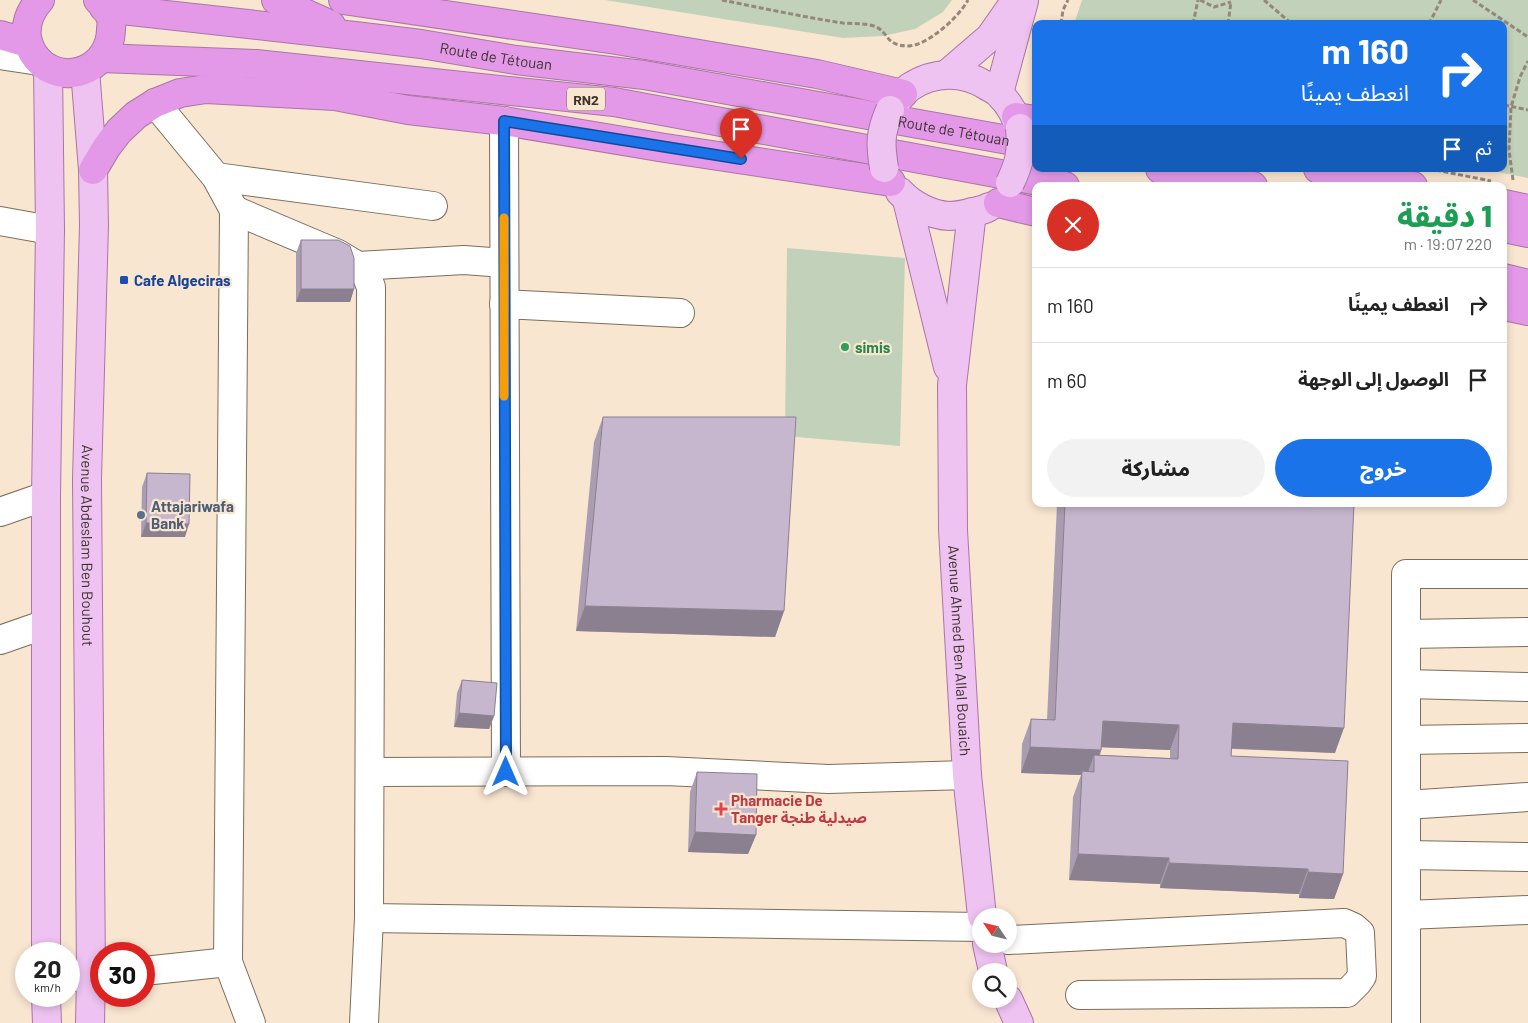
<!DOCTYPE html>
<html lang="ar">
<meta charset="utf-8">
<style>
:root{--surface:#fff;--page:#f2f2f2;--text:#222;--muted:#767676;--line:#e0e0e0;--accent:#1a73e8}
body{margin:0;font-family:Barlow,"Noto Sans Arabic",sans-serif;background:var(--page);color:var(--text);direction:rtl;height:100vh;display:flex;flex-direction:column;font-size:19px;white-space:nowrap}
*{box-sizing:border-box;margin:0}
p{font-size:16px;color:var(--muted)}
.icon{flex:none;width:28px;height:28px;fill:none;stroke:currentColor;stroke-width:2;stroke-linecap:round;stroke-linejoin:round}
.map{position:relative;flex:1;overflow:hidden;direction:ltr}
.panel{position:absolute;left:1032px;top:182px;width:475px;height:325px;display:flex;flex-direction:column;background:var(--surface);border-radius:10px;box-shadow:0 2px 8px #0003;direction:rtl}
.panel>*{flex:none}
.top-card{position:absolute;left:1032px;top:20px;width:475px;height:152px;border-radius:10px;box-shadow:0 2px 8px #0003;direction:rtl;background:#1a73e8;color:#fff;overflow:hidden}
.needle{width:32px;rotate:305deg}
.buttons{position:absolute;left:972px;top:908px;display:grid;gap:10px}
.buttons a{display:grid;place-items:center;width:45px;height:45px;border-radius:50%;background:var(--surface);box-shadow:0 2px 8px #0003;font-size:25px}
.speed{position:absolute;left:15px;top:942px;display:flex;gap:10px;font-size:25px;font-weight:700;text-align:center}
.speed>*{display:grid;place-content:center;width:65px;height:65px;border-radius:50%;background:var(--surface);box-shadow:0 2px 8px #0003;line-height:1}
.speed small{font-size:12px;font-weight:400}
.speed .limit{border:8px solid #d22;background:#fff;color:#111}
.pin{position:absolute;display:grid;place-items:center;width:42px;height:42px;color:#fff;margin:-51px -21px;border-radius:50% 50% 50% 0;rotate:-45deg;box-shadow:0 0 5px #0007}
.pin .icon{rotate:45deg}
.me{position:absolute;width:55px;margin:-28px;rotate:0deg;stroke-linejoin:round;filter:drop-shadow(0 0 4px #0008)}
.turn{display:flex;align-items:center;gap:18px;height:105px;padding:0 15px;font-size:22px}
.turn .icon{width:65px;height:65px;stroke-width:2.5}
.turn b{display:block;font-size:35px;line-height:42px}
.then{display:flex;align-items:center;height:48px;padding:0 15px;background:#0003;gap:10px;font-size:19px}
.round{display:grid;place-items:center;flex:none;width:52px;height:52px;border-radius:26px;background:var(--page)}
.headline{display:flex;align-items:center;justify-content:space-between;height:85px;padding:0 15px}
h1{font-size:30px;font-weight:800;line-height:38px;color:#1e9e55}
.primary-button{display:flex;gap:10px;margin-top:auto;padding:10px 15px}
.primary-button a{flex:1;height:58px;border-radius:30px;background:var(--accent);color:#fff;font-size:20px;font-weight:800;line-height:58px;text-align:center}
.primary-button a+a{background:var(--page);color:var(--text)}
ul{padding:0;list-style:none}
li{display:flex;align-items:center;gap:15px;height:75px;padding:0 15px;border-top:1px solid var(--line)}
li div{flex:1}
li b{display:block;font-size:19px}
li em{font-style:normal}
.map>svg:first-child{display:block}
.green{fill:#c2d1b9}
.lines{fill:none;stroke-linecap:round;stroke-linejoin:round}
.minor-casing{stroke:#7d6d5a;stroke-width:30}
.major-casing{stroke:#a976a6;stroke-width:30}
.highway-casing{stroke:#a976a6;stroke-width:30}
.path{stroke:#95887a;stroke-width:3;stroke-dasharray:5 2.5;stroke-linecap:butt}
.minor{stroke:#fff;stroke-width:28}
.major{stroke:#eec2f1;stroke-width:28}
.highway{stroke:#e399e7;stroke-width:28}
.major-bridge-casing{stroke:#a976a6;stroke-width:30;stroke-linecap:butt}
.major-bridge{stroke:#eec2f1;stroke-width:28}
.wall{fill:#aa9db1;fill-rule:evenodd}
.shaded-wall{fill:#8b8090}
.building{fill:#c6b7ce;stroke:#8b8090}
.route-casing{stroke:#114b97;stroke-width:12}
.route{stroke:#1a73e8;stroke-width:9}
.slow{stroke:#f59e0b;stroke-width:9}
.transit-dot{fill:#1a4fb4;stroke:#f9e6d1;stroke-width:2}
.leisure-dot{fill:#2e9e5b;stroke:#f9e6d1;stroke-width:2}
.service-dot{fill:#5c6f8a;stroke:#f9e6d1;stroke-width:2}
.health-dot{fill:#e0444e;stroke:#f9e6d1;stroke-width:2}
.labels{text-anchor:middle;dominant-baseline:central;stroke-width:4.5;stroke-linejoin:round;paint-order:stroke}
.shield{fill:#f9e6d1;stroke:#75695e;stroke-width:1}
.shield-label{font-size:14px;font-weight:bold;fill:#3c342c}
.street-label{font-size:15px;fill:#3c342c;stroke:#f9e6d1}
.transit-label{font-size:15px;font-weight:bold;fill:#164399;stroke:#f9e6d1;text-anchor:start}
.leisure-label{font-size:15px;font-weight:bold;fill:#27864d;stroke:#f9e6d1;text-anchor:start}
.service-label{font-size:15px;font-weight:bold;fill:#4e5e75;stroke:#f9e6d1;text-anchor:start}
.health-label{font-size:15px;font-weight:bold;fill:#be3a42;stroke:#f9e6d1;text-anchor:start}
</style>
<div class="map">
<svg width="1528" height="1023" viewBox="0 0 1528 1023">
<rect width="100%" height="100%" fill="#f9e6d1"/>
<g class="green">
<polygon points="605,0 952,0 943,12 915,29 883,36 843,38"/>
<polygon points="1082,0 1528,0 1528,178 1482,169 1504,169 1504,24 1074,24"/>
<polygon points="787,248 905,258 900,446 785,436"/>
</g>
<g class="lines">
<defs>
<g id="minor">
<polyline points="0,55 39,61"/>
<polyline points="155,103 216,177 234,210 228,962 251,1023"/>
<polyline points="504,121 506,772"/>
<polyline points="216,177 433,206"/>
<polyline points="234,210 338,254 358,266 367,277 371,287 369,918 364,1023"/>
<polyline points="0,221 50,230"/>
<polyline points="358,266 464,260 504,263"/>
<polyline points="504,304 680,313"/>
<polyline points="0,512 46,496"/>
<polyline points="1406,634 1528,632"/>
<polyline points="0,640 46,624"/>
<polyline points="1406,684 1528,687"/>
<polyline points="1406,740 1528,738"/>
<polyline points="370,772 666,771 828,779 967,775"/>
<polyline points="1406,805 1528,797"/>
<polyline points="1406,855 1528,857"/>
<polyline points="1406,915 1528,910"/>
<polyline points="369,918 981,927"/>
<polyline points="1009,940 1344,923 1353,927 1360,933 1362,976 1357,983 1347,993 1080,995"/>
<polyline points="144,971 228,962"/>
<polyline points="69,977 101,975"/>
<polyline points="1406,1023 1406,574 1528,574"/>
</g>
<g id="major">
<path id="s1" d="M85 70 93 170 94 225 87 479 91 976 90 1023"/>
<polyline points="947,74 990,37 1016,0"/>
<polyline points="999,93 1024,1"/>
<path d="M890 110C896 102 902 93 910 87 934 71 963 71 987 86 992 89 997 91 1000 95 1010 104 1015 116 1020 128"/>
<path d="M900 192C912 205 931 215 949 216 961 216 974 212 985 209L989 207"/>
<polyline points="907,200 948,367"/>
<path id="s2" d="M972 212 952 385 953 530 967 775 982 916"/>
<polyline points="987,944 993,971"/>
<polyline points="46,954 46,496 50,230 48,68"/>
<polyline points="46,996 47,1023"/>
<polyline points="1008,999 1019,1023"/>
</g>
<g id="highway">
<path d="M40 0C30 11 25 23 27 38 29 48 34 57 42 64 71 86 110 66 111 30 111 27 112 22 111 19 109 12 103 5 98 0"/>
<polyline points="276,0 331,25"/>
<polyline points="343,0 616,40 817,74 903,94"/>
<path id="s3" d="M104 8 355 36 421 44 516 60 644 75 1036 145"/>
<polyline points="0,35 28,43"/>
<polyline points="101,58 256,64 614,102 1065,186"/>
<polyline points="1016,117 1036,120"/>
<polyline points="1160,169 1253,186"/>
<polyline points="1318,169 1413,186"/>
<polyline points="93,170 106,148 119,131 136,115 155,103 180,93 206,89 335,96 408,110 504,121 665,148 891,182"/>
<polyline points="998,203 1036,212"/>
<polyline points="1504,204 1528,209"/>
<polyline points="1504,228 1528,233"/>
<polyline points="1504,278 1528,284"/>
<polyline points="1504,306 1528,311"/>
</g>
</defs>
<use href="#minor" class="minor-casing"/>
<use href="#major" class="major-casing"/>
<use href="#highway" class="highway-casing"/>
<g class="path">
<path d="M722 0C762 8 803 17 843 23 853 24 865 23 874 26 890 32 884 46 909 46 928 45 959 17 968 0"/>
<polyline points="1200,0 1214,7 1231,2"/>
<polyline points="1264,0 1292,24"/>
<polyline points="1473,0 1528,37"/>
<polyline points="1061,24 1063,10 1068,0"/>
<polyline points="1193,24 1198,0"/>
<polyline points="1228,24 1231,2"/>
<polyline points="1429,24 1441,0"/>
<polyline points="1504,105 1528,110"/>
<polyline points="1436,170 1491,181"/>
<polyline points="1513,180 1509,150 1511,107 1520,77 1528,61"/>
</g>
<use href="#minor" class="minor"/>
<use href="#major" class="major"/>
<use href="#highway" class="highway"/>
<defs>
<g id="major-bridge">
<path d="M884 168C880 143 880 133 890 110"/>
<path d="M1010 183C1020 162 1022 152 1020 128"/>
</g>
</defs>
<use href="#major-bridge" class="major-bridge-casing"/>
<use href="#major-bridge" class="major-bridge"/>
</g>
<g class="wall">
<polygon points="301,240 354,289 350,302 296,302 296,253"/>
<polygon points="603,417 784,611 775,637 576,631 594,442"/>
<polygon points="147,473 185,537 141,537 142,487"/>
<path d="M1057 504H1354L1335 753 1232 749 1231 756 1343 874 1334 899 1299 898V894L1160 888V884L1069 880 1073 797 1081 775 1021 773 1022 744 1031 719 1047 720ZM1102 747 1170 750V758L1100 755Z"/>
<polygon points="462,680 494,716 489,729 454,727 457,693"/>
<polygon points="697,772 756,835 748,854 688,852 690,792"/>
</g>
<g class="shaded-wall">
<polygon points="301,289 354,289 350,302 296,302"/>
<polygon points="146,523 189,524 185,537 141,537"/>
<polygon points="585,606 784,611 775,637 576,631"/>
<polygon points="459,713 494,716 489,729 454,727"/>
<polygon points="1103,721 1179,725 1170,750 1094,747"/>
<polygon points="1233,723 1344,728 1335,753 1224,748"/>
<polygon points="1030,747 1101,750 1094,771 1094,755 1087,775 1082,771 1081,775 1021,773"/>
<polygon points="695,832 756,835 748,854 688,852"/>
<polygon points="1078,854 1169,858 1160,884 1069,880"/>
<polygon points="1169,863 1308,869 1299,894 1160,888"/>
<polygon points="1308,872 1343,874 1334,899 1299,898"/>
</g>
<g class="building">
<polygon points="301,240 338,240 350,246 354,258 354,289 301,289"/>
<polygon points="603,417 796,417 784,611 585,606"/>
<polygon points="147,473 190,474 189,524 146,523"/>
<polygon points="1065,504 1354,504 1344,728 1233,723 1231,756 1348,761 1343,874 1308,872 1308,869 1169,863 1169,858 1078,854 1082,771 1094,772 1094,755 1178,759 1179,725 1103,721 1101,750 1030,747 1031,719 1055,720"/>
<polygon points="462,680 497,683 494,716 459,713"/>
<polygon points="697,772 757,774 756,835 695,832"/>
</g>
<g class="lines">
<defs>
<polyline id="route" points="506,772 504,121 741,159"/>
</defs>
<use href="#route" class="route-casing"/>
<use href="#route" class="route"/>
<polyline class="slow" points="504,218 504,396"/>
</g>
<rect class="transit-dot" x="119" y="275" width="10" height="10" rx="2.5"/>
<circle class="leisure-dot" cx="845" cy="347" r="5"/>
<circle class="service-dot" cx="141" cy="515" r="5"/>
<path class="health-dot" d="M718.5 801.5h5v5h5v5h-5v5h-5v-5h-5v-5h5z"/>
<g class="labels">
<rect class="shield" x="567" y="87.5" width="38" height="23" rx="4"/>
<g class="shield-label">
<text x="586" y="99">RN2</text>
</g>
<g class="street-label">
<text stroke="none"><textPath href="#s3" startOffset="395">Route de Tétouan</textPath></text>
<text stroke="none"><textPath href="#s3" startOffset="859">Route de Tétouan</textPath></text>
<text stroke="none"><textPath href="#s1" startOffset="476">Avenue Abdeslam Ben Bouhout</textPath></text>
<text stroke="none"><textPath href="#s2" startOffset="440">Avenue Ahmed Ben Allal Bouaich</textPath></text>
</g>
<g class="transit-label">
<text x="134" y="280">Cafe Algeciras</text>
</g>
<g class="leisure-label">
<text x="855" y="347">simis</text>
</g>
<g class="service-label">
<text x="151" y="506">Attajariwafa<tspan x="151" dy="17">Bank</tspan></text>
</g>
<g class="health-label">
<text x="731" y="800">Pharmacie De<tspan x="731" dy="17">Tanger صيدلية طنجة</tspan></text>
</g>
</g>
</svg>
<div class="buttons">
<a><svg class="needle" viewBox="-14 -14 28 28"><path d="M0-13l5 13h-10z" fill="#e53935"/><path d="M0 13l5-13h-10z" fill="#767676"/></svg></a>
<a><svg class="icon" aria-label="search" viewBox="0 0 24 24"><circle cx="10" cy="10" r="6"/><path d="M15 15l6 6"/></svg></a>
</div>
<div class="speed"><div>20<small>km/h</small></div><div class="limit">30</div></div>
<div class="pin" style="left:741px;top:159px;background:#d93025"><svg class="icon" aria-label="arrive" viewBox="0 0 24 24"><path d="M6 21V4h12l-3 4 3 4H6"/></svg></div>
<svg class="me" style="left:506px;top:772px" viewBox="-20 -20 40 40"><path d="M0-17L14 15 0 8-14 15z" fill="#1a73e8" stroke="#fff" stroke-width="4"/></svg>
<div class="top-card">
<div class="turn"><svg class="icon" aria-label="right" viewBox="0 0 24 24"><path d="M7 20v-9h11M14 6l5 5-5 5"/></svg><div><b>160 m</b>انعطف يمينًا</div></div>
<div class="then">ثم<svg class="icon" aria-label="arrive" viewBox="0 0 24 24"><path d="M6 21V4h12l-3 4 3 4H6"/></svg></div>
</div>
<section class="panel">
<div class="headline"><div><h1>1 دقيقة</h1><p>220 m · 19:07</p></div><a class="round" style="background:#d93025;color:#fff"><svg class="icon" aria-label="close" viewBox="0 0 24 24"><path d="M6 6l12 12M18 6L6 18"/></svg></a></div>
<ul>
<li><svg class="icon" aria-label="right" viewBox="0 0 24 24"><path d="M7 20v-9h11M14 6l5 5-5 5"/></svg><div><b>انعطف يمينًا</b></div><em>160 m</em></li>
<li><svg class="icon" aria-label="arrive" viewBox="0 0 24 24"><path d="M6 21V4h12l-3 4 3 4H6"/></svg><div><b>الوصول إلى الوجهة</b></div><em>60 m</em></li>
</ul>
<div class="primary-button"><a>خروج</a><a>مشاركة</a></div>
</section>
</div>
